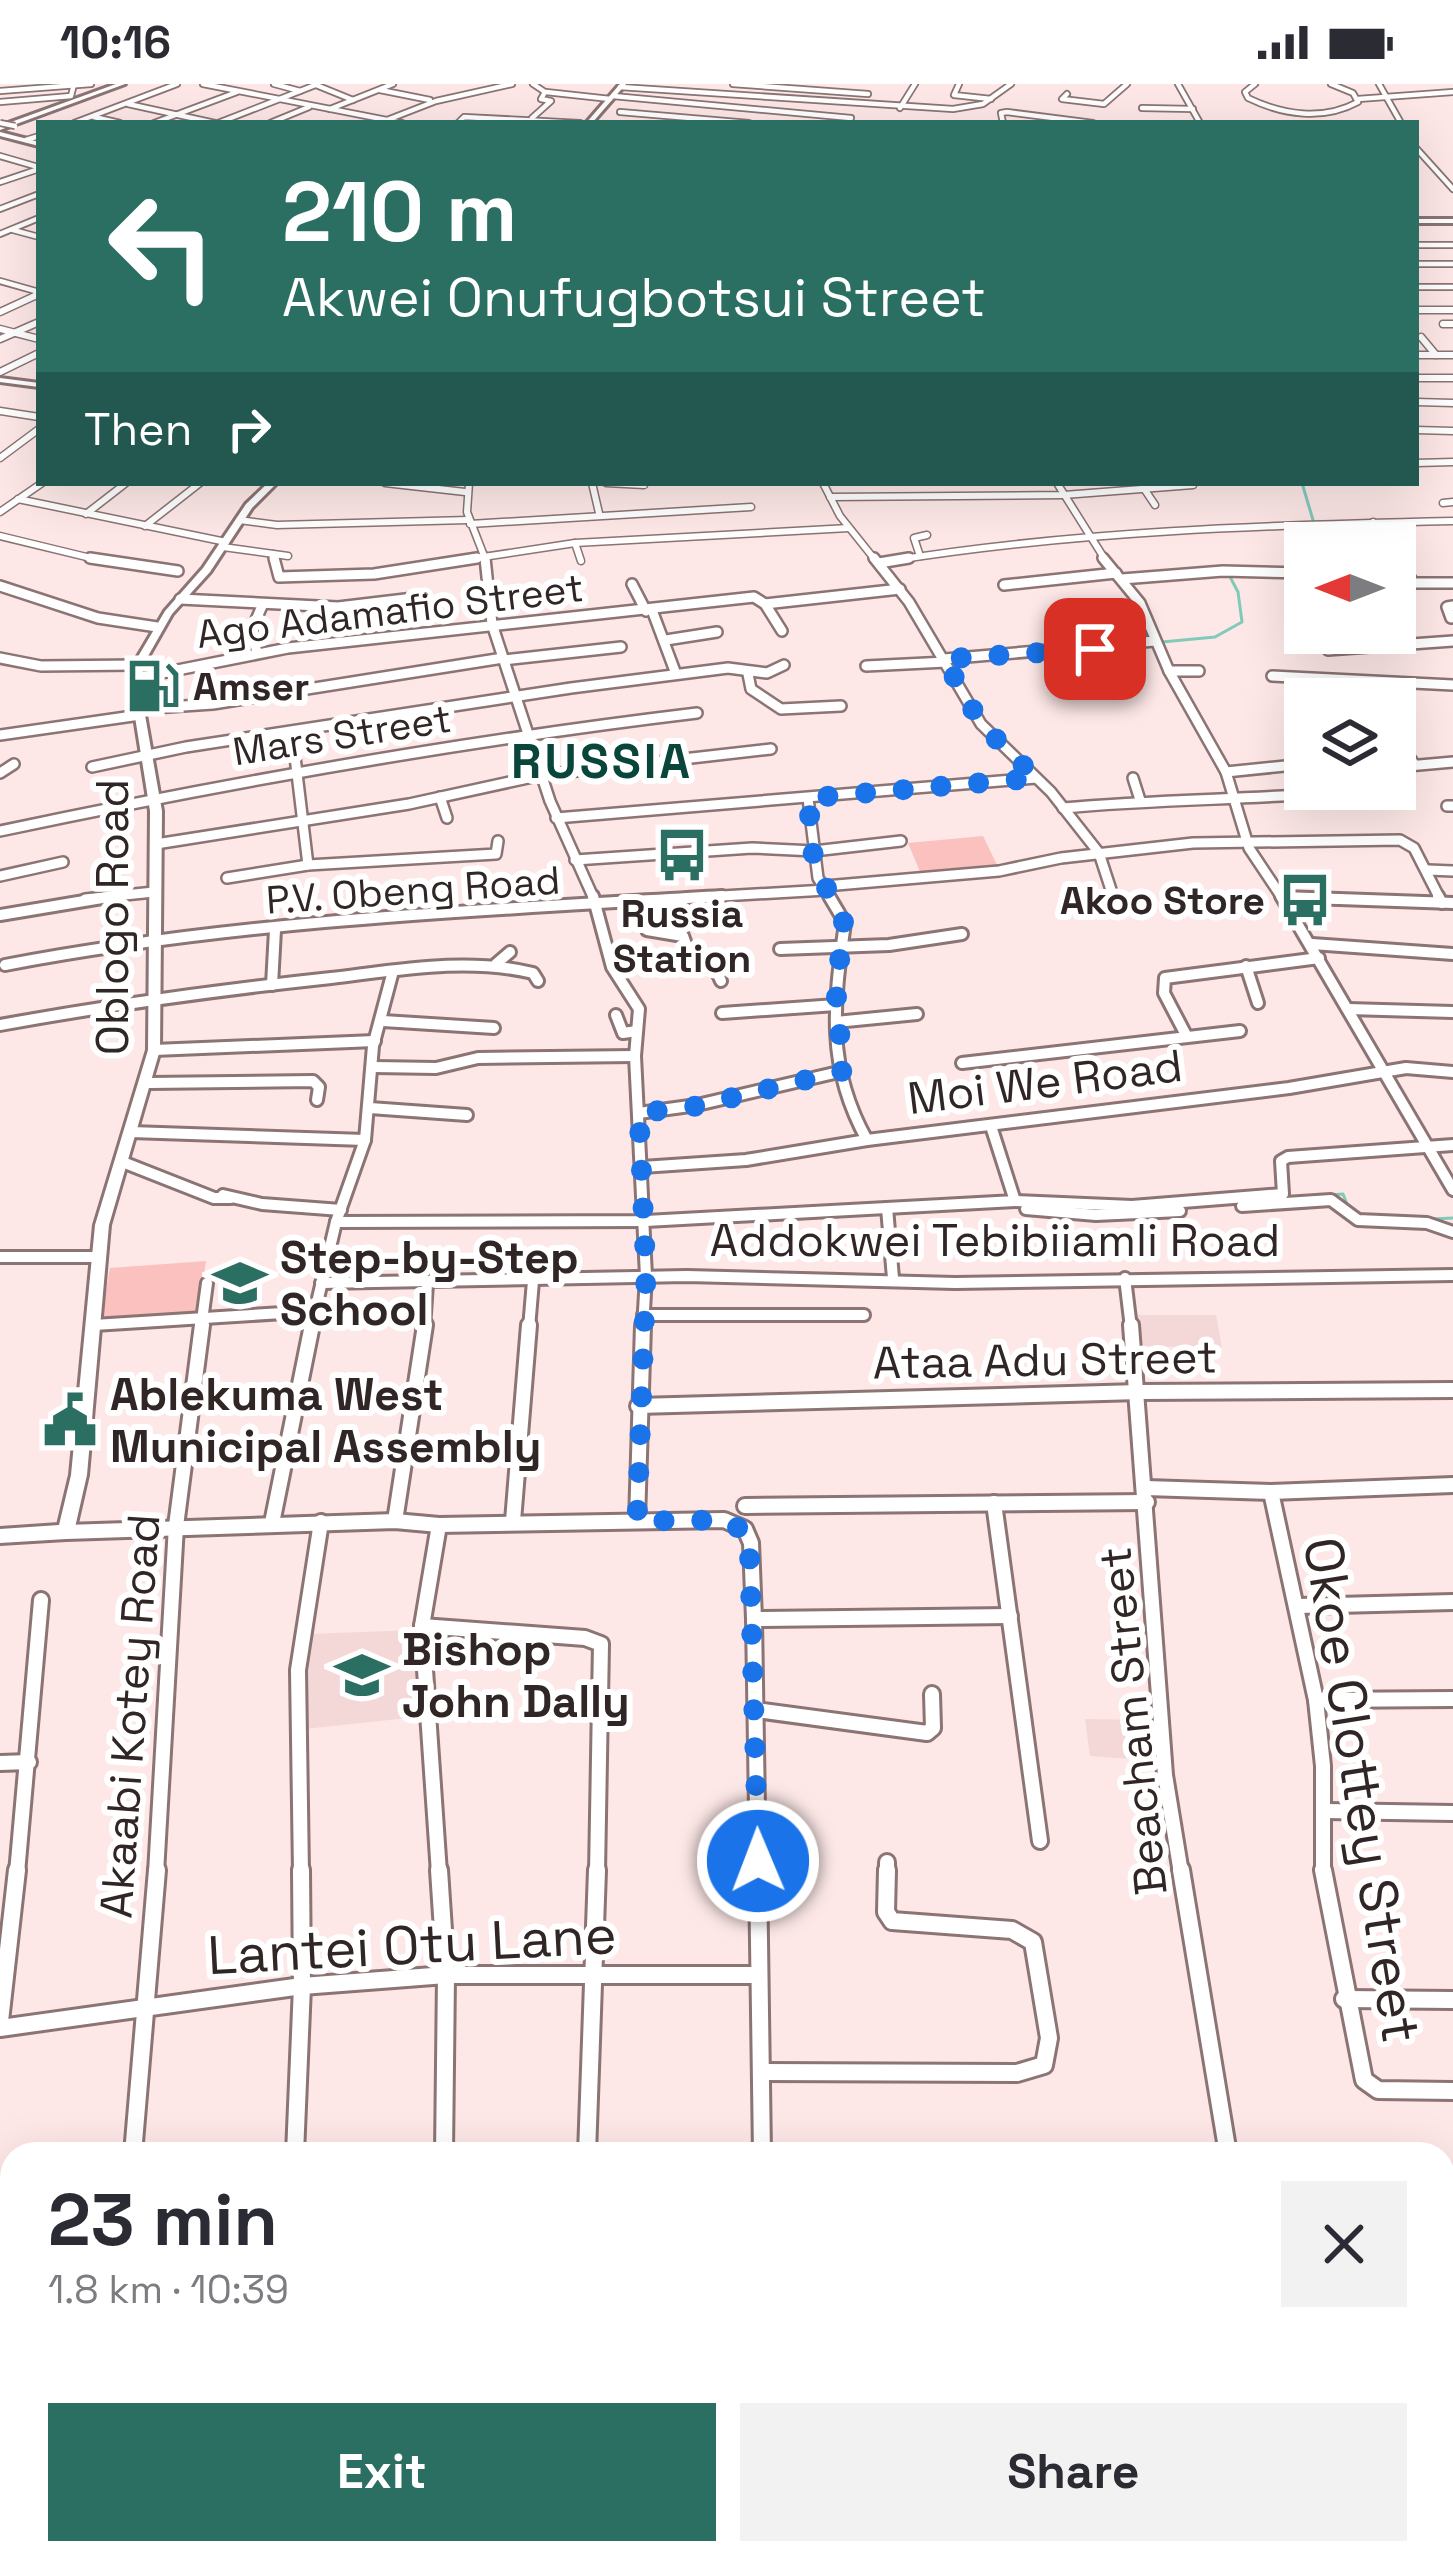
<!DOCTYPE html>
<meta charset="utf-8">
<style>
:root{--surface:#fff;--page:#f2f2f3;--text:#2b2b33;--muted:#7c7c81;--accent:#2b6f63}
body{margin:0;font-family:"Space Grotesk",sans-serif;background:var(--page);color:var(--text);height:100vh;display:flex;flex-direction:column;font-size:45px;white-space:nowrap}
*{box-sizing:border-box;margin:0}
p{font-size:39px;color:var(--muted)}
.icon{flex:none;width:66px;height:66px;fill:none;stroke:currentColor;stroke-width:2;stroke-linecap:round;stroke-linejoin:round}
.map{position:relative;flex:1;overflow:hidden}
.drawer{position:absolute;left:0px;top:2058px;width:1455px;height:423px;display:flex;flex-direction:column;background:var(--surface);border-radius:36px 36px 0 0;box-shadow:0 12px 48px #0002}
.drawer>*{flex:none}
.guide{position:absolute;left:36px;top:36px;width:1383px;height:366px;border-radius:0px;box-shadow:0 12px 48px #0002;background:#2b6f63;color:#fff;overflow:hidden}
.needle{width:78px;rotate:270deg}
.fabs{position:absolute;left:1284px;top:438px;display:grid;gap:24px}
.fabs a{display:grid;place-items:center;width:132px;height:132px;border-radius:0px;background:var(--surface);box-shadow:0 12px 48px #0002;font-size:60px}
.pin{position:absolute;display:grid;place-items:center;width:102px;height:102px;color:#fff;margin:-51px;border-radius:24px;box-shadow:0 6px 18px #0006}
.me{position:absolute;width:132px;margin:-66px;rotate:359deg;stroke-linejoin:round;filter:drop-shadow(0 0 9px #0008)}
.turn{display:flex;align-items:center;gap:42px;height:252px;padding:0 48px;font-size:54px}
.turn .icon{width:156px;height:156px;stroke-width:2.5}
.turn b{display:block;font-size:84px;line-height:102px}
.then{display:flex;align-items:center;height:114px;padding:0 48px;background:#0003;gap:24px;font-size:45px}
.round{display:grid;place-items:center;flex:none;width:126px;height:126px;border-radius:0px;background:var(--page)}
.headline{display:flex;align-items:center;justify-content:space-between;height:204px;padding:0 48px}
h1{font-size:72px;font-weight:700;line-height:90px}
.cta{display:flex;gap:24px;margin-top:auto;padding:24px 48px}
.cta a{flex:1;height:138px;border-radius:0px;background:var(--accent);color:#fff;font-size:48px;font-weight:700;line-height:138px;text-align:center}
.cta a+a{background:var(--page);color:var(--text)}
.status{display:flex;justify-content:space-between;align-items:center;height:84px;padding:0 60px;background:var(--surface);direction:ltr}
.status svg{height:33px;fill:currentColor}
.map>svg:first-child{display:block}
.built{fill:#f3d8d7}
.green{fill:#fac1be}
.lines{fill:none;stroke-linecap:round;stroke-linejoin:round}
.stream{stroke:#81caba;stroke-width:3}
.minor-far5-casing{stroke:#8b7473;stroke-width:8}
.minor-far4-casing{stroke:#8b7473;stroke-width:9}
.minor-far3-casing{stroke:#8b7473;stroke-width:14}
.minor-far2-casing{stroke:#8b7473;stroke-width:16}
.minor-far1-casing{stroke:#8b7473;stroke-width:20}
.minor-casing{stroke:#8b7473;stroke-width:22}
.major-casing{stroke:#8b7473;stroke-width:6}
.highway-casing{stroke:#8b7473;stroke-width:6}
.minor-far5{stroke:#fff;stroke-width:4.5}
.minor-far4{stroke:#fff;stroke-width:6}
.minor-far3{stroke:#fff;stroke-width:9}
.minor-far2{stroke:#fff;stroke-width:10}
.minor-far1{stroke:#fff;stroke-width:14}
.minor{stroke:#fff;stroke-width:16}
.major{fill:#fff;fill-rule:evenodd}
.highway{fill:#fff;fill-rule:evenodd}
.minor-bridge-casing{stroke:#8b7473;stroke-width:8;stroke-linecap:butt}
.minor-bridge{stroke:#fff;stroke-width:4.5}
.route{stroke:#1a73e8;stroke-width:21;stroke-dasharray:0 37.8}
.labels{text-anchor:middle;dominant-baseline:central;stroke-width:12;stroke-linejoin:round;paint-order:stroke}
.far-street-label{font-size:39px;fill:#302626;stroke:#fff}
.far-poi-label{font-size:39px;font-weight:bold;fill:#302626;stroke:#fff;text-anchor:start}
.street-label{font-size:45px;fill:#302626;stroke:#fff}
.poi-label{font-size:45px;font-weight:bold;fill:#302626;stroke:#fff;text-anchor:start}
.far-district-label{font-size:48px;font-weight:bold;letter-spacing:3px;fill:#09453b;stroke:#fff}
.near-street-label{font-size:54px;fill:#302626;stroke:#fff}
</style>
<div class="status"><b>10:16</b><svg viewBox="0 0 49 12"><path d="M0 12V9h3v3zM5 12V6h3v6zM10 12V3h3v9zM15 12V0h3v12zM26 1h20v11H26zM47 4h2v5h-2z"/></svg></div>
<div class="map">
<svg width="1453" height="2480" viewBox="0 0 1453 2480">
<rect width="100%" height="100%" fill="#fde8e7"/>
<g class="built">
<polygon points="1135,1231 1216,1231 1222,1264 1141,1262"/>
<polygon points="416,1546 417,1633 305,1645 308,1550"/>
<polygon points="1085,1635 1142,1636 1147,1676 1090,1672"/>
</g>
<g class="green">
<polygon points="983,752 999,785 921,790 908,759"/>
<polygon points="206,1177 198,1231 100,1239 110,1184"/>
</g>
<g class="lines">
<g class="stream">
<polyline points="1302,399 1313,436"/>
<polyline points="1162,558 1215,553 1242,538 1238,508 1229,491"/>
<polyline points="1304,1113 1343,1110 1349,1125"/>
<polyline points="1184,1124 1211,1121"/>
<polyline points="1432,1135 1453,1134"/>
</g>
<defs>
<g id="minor-far5">
<polyline points="203,0 402,39"/>
<polyline points="274,0 300,7"/>
<polyline points="733,0 868,10"/>
<polyline points="959,0 954,11 991,15"/>
<polyline points="1178,0 1200,39"/>
<path d="M1255 0 1245 8 1248 14C1283 31 1323 37 1358 18L1353 9 1331 0"/>
<polyline points="1379,0 1401,39"/>
<polyline points="316,1 353,16"/>
<polyline points="620,3 953,25 983,20 1011,0"/>
<polyline points="380,6 430,16"/>
<polyline points="0,7 91,0"/>
<polyline points="546,8 610,15"/>
<polyline points="1067,10 1062,15 1104,20 1127,0"/>
<polyline points="613,12 851,34"/>
<polyline points="1358,15 1453,8"/>
<polyline points="0,18 71,12 74,0"/>
<polyline points="128,20 215,39"/>
<polyline points="900,24 915,0"/>
<polyline points="1142,24 1193,25"/>
<polyline points="330,25 393,0"/>
<polyline points="620,28 749,39"/>
<polyline points="94,33 120,39"/>
<polyline points="532,34 551,17 541,15 545,8 533,0"/>
<polyline points="387,36 436,17 512,0"/>
<polyline points="74,39 177,0"/>
<polyline points="154,39 237,8"/>
<polyline points="218,39 318,0"/>
<polyline points="270,39 309,23"/>
<polyline points="458,39 464,33 580,39"/>
<polyline points="1003,39 1001,29 1007,28 1093,39"/>
<polyline points="26,56 39,52"/>
<polyline points="1416,64 1453,105"/>
<polyline points="0,72 38,83"/>
<polyline points="0,98 39,85"/>
<polyline points="0,125 39,110"/>
<polyline points="13,146 39,153"/>
<polyline points="0,150 39,134"/>
<polyline points="1416,161 1453,161"/>
<polyline points="1416,180 1453,180"/>
<polyline points="0,197 39,208"/>
<polyline points="1416,203 1453,203"/>
</g>
<g id="minor-far4">
<polyline points="1416,226 1453,226"/>
<polyline points="0,228 39,210"/>
<polyline points="1443,240 1453,240"/>
<polyline points="0,245 39,255"/>
<polyline points="1421,253 1436,271"/>
<polyline points="0,255 39,238"/>
<polyline points="1416,271 1453,271"/>
<polyline points="0,288 39,269"/>
<polyline points="1416,294 1453,294"/>
<polyline points="1416,318 1453,319"/>
<polyline points="0,327 39,333"/>
<polyline points="1416,346 1453,347"/>
<polyline points="0,374 39,345"/>
<polyline points="1416,379 1453,378"/>
<polyline points="385,399 465,408"/>
<polyline points="469,399 467,428 486,477"/>
<polyline points="592,399 599,429"/>
<polyline points="606,399 644,401"/>
<polyline points="823,399 840,432 876,477"/>
<polyline points="1057,399 1106,477"/>
<polyline points="1145,406 1155,421"/>
<polyline points="830,413 1064,411 1193,401"/>
<polyline points="18,415 226,458"/>
<polyline points="1443,419 1453,418"/>
<polyline points="0,428 42,399"/>
<polyline points="86,430 126,399"/>
<polyline points="239,436 277,441 468,436"/>
<polyline points="1373,438 1386,459"/>
<polyline points="470,440 751,423"/>
<polyline points="145,442 200,399"/>
<polyline points="0,452 103,477"/>
<polyline points="1314,456 1341,459"/>
<polyline points="575,459 581,477"/>
<polyline points="223,463 288,472"/>
<polyline points="273,470 275,477"/>
<polyline points="920,472 914,454 927,451"/>
<polyline points="457,477 575,459 849,444"/>
<path d="M890 477C1075 447 1266 441 1453 437"/>
</g>
<g id="minor-far3">
<polyline points="90,474 178,487"/>
<polyline points="274,474 279,493 374,490 477,474"/>
<polyline points="485,474 492,540 550,717 594,815"/>
<polyline points="874,474 909,518 981,640 1051,708 1099,769 1114,815"/>
<polyline points="1103,474 1140,519 1169,587 1226,688 1249,764 1283,815"/>
<polyline points="1395,474 1414,499 1453,499"/>
<polyline points="879,479 909,474"/>
<polyline points="1122,495 1223,487 1305,489"/>
<polyline points="632,500 646,527"/>
<polyline points="1004,501 1116,489"/>
<polyline points="0,502 98,534 157,543"/>
<polyline points="180,515 338,523 422,513"/>
<polyline points="489,516 528,512"/>
<polyline points="765,520 900,505"/>
<polyline points="652,526 676,590"/>
<polyline points="1451,534 1447,523 1453,522"/>
<polyline points="666,556 717,548"/>
<polyline points="1328,566 1453,557"/>
<polyline points="257,568 251,547 262,522"/>
<polyline points="0,574 41,582 138,581"/>
<polyline points="944,575 1155,557"/>
<polyline points="504,576 621,563"/>
<polyline points="866,582 946,578"/>
<polyline points="1169,587 1199,587"/>
<polyline points="748,590 751,605 781,625 841,622"/>
<polyline points="1272,592 1453,601"/>
<polyline points="137,594 288,564 754,513 765,520 782,547"/>
<polyline points="154,624 213,620 503,574"/>
<polyline points="292,648 308,781"/>
<polyline points="0,651 140,631"/>
<polyline points="1395,653 1415,681"/>
<polyline points="92,683 186,663 571,604 728,584 767,589 784,581"/>
<polyline points="1226,688 1305,680"/>
<polyline points="0,689 14,680"/>
<polyline points="1395,690 1408,682 1453,678"/>
<polyline points="1133,694 1140,716"/>
<polyline points="440,713 447,734"/>
<polyline points="808,714 818,794 831,815"/>
<polyline points="1447,722 1453,722"/>
<path d="M1063 724C1168 714 1273 716 1378 705"/>
<polyline points="556,734 1036,694"/>
<path d="M0 747C231 698 463 657 697 629"/>
<polyline points="156,760 409,720 542,691 771,665"/>
<polyline points="575,776 752,764 814,767 901,757"/>
<polyline points="1428,786 1453,787"/>
<polyline points="0,792 63,778"/>
<polyline points="227,794 308,781 496,770 498,757"/>
<polyline points="825,802 999,787 1061,774 1193,759 1400,756 1414,764 1440,815"/>
<polyline points="1282,813 1342,815"/>
<polyline points="85,815 154,808"/>
<polyline points="671,815 826,806"/>
</g>
<g id="minor-far2">
<polyline points="593,812 612,883 639,925 635,972 646,1192 643,1244"/>
<path d="M829 812 845 839C834 919 825 981 867 1056"/>
<polyline points="1113,812 1115,817"/>
<polyline points="1281,812 1453,1106"/>
<polyline points="1438,812 1442,819"/>
<polyline points="1282,813 1453,819"/>
<polyline points="641,820 647,846 683,852 689,869 712,877 721,897"/>
<polyline points="0,831 114,812"/>
<polyline points="1312,860 1453,870"/>
<polyline points="780,865 889,861 962,850"/>
<polyline points="496,880 510,868"/>
<path d="M5 881C241 836 483 826 722 812"/>
<polyline points="1246,882 1258,919"/>
<polyline points="272,901 275,846"/>
<polyline points="1348,925 1453,928"/>
<polyline points="722,929 836,921"/>
<polyline points="616,931 623,949 637,947"/>
<polyline points="383,937 494,944"/>
<polyline points="836,938 917,930"/>
<path d="M0 941C110 921 219 906 331 894 398 886 467 873 533 889L538 897"/>
<polyline points="1186,951 1164,909 1165,894 1319,874"/>
<polyline points="154,966 375,957"/>
<polyline points="962,979 1240,947"/>
<polyline points="374,983 436,984 478,974 635,972"/>
<polyline points="148,999 313,997 319,1003 317,1016"/>
<polyline points="370,1024 467,1031"/>
<polyline points="639,1029 697,1021 843,987"/>
<polyline points="131,1048 365,1056"/>
<polyline points="120,1077 214,1114 231,1114"/>
<polyline points="642,1083 746,1076 867,1056 1289,1004 1406,984 1453,988"/>
<polyline points="223,1111 262,1120 341,1126"/>
<polyline points="1015,1117 1132,1122 1283,1110 1281,1077 1288,1073 1453,1061"/>
<polyline points="1242,1122 1331,1116 1358,1136 1427,1139 1453,1148"/>
<polyline points="887,1124 893,1194"/>
<polyline points="1026,1125 1096,1131 1180,1127"/>
<polyline points="336,1138 646,1137 1015,1117 991,1042"/>
<polyline points="0,1173 98,1173"/>
<polyline points="1125,1194 1131,1244"/>
<polyline points="321,1199 687,1192 955,1199 1453,1191"/>
<polyline points="643,1231 864,1231"/>
<polyline points="94,1241 315,1227"/>
<polyline points="201,1244 207,1199"/>
<polyline points="311,1244 336,1138 365,1056 373,962 393,887"/>
<polyline points="424,1244 427,1200"/>
<polyline points="529,1244 533,1197"/>
</g>
<g id="minor-far1">
<polyline points="1131,1241 1165,1691 1181,1789"/>
<polyline points="638,1322 1139,1308 1453,1306"/>
<polyline points="1146,1404 1271,1408 1453,1401"/>
<polyline points="1271,1408 1316,1616 1323,1682 1323,1789"/>
<polyline points="994,1419 1040,1757"/>
<polyline points="745,1422 1147,1418"/>
<polyline points="395,1437 425,1241"/>
<polyline points="513,1437 529,1241"/>
<polyline points="637,1437 643,1241"/>
<polyline points="272,1439 312,1241"/>
<polyline points="439,1441 422,1542 439,1789"/>
<polyline points="66,1448 395,1437 439,1441 724,1436 745,1445 751,1459 754,1535 758,1789"/>
<polyline points="1299,1522 1453,1518"/>
<polyline points="754,1535 1010,1532"/>
<polyline points="422,1542 585,1554 601,1560 597,1789"/>
<polyline points="1316,1616 1453,1615"/>
<polyline points="756,1626 927,1649 933,1644 932,1610"/>
<polyline points="0,1679 29,1678"/>
<polyline points="1325,1727 1453,1729"/>
<polyline points="17,1789 41,1516"/>
<polyline points="156,1789 176,1442 202,1241"/>
<polyline points="301,1789 298,1586 321,1438"/>
<polyline points="887,1789 887,1778"/>
</g>
<g id="minor">
<polyline points="439,1786 446,1891 444,2070"/>
<polyline points="758,1786 762,2070"/>
<polyline points="1181,1786 1228,2070"/>
<polyline points="1323,1786 1364,1996 1378,2006 1453,2007"/>
<polyline points="1344,1915 1453,1916"/>
<polyline points="0,1937 17,1786"/>
<polyline points="0,1944 302,1902 446,1891 759,1891"/>
<polyline points="761,1988 1017,1989 1044,1981 1049,1954 1033,1858 1012,1846 892,1837 886,1828 887,1786"/>
<polyline points="133,2070 157,1786"/>
<polyline points="295,2070 302,1902 301,1786"/>
<polyline points="587,2070 597,1786"/>
<polyline points="618,2469 618,2480"/>
<polyline points="805,2469 805,2480"/>
<polyline points="924,2469 925,2480"/>
<polyline points="1167,2469 1168,2480"/>
<polyline points="1376,2469 1378,2480"/>
<polyline points="0,2476 12,2418"/>
<polyline points="212,2480 214,2469"/>
<polyline points="423,2480 424,2469"/>
</g>
<g id="major">
<polygon points="620,0 626,0 592,39 586,39"/>
<polygon points="0,48 39,58 39,62 0,52"/>
<rect x="1416" y="135" width="37" height="4"/>
<polygon points="0,294 39,299 39,303 0,298"/>
<polygon points="268,399 277,399 252,424 210,488 172,530 143,581 142,614 162,727 160,966 109,1141 87,1391 74,1448 72,1453 66,1455 0,1459 0,1445 59,1441 71,1391 95,1141 148,966 150,727 132,614 133,581 165,527 203,484 246,420"/>
<rect x="1443" y="2154" width="10" height="22"/>
<rect x="1443" y="2178" width="10" height="22"/>
<polygon points="12,2212 12,2256 0,2258 0,2214"/>
</g>
<polygon id="highway" points="116,0 125,0 0,46 0,42"/>
</defs>
<use href="#minor-far5" class="minor-far5-casing"/>
<use href="#minor-far4" class="minor-far4-casing"/>
<use href="#minor-far3" class="minor-far3-casing"/>
<use href="#minor-far2" class="minor-far2-casing"/>
<use href="#minor-far1" class="minor-far1-casing"/>
<use href="#minor" class="minor-casing"/>
<use href="#major" class="major-casing"/>
<use href="#highway" class="highway-casing"/>
<use href="#minor-far5" class="minor-far5"/>
<use href="#minor-far4" class="minor-far4"/>
<use href="#minor-far3" class="minor-far3"/>
<use href="#minor-far2" class="minor-far2"/>
<use href="#minor-far1" class="minor-far1"/>
<use href="#minor" class="minor"/>
<use href="#major" class="major"/>
<use href="#highway" class="highway"/>
<defs>
<polyline id="minor-bridge" points="0,39 15,42"/>
</defs>
<use href="#minor-bridge" class="minor-bridge-casing"/>
<use href="#minor-bridge" class="minor-bridge"/>
</g>
<g class="lines">
<polyline class="route" points="758,1777 749,1450 724,1436 637,1437 646,1192 639,1029 697,1022 843,987 836,907 844,839 814,779 808,714 1036,694 981,640 944,575 1095,565"/>
</g>
<defs>
<symbol id="fuel-bare" viewBox="-9 -9 18 18"><path d="M-5.5-6h7V0h2V4h1.3V-2.5L3-4.5l.8-.8L6-3V5H2.5V1h-1V6h-7ZM-4.2-4.7v3.2H.2V-4.7Z" fill="#2b6f63" stroke="#fff" stroke-width="2.5" paint-order="stroke"/></symbol>
<symbol id="bus-bare" viewBox="-9 -9 18 18"><path d="M-5-6H5V4H4V6H2V4H-2V6H-4V4H-5ZM-3.5-4V0h7V-4ZM-3.5 1.2v1.5H-2V1.2ZM2 1.2v1.5H3.5V1.2Z" fill="#2b6f63" stroke="#fff" stroke-width="2.5" paint-order="stroke"/></symbol>
<symbol id="school-bare" viewBox="-9 -9 18 18"><path d="M0-5L7-2L0 1L-7-2ZM-4 1L0 2.5L4 1V4Q0 6-4 4Z" fill="#2b6f63" stroke="#fff" stroke-width="2.5" paint-order="stroke"/></symbol>
<symbol id="civic-bare" viewBox="-9 -9 18 18"><path d="M-.6-6.5H3V-4.5H.6V-3L4-1V1h2V6H-6V1h2V-1L-.6-3ZM-1.2 2.5V6h2.4V2.5Z" fill="#2b6f63" stroke="#fff" stroke-width="2.5" paint-order="stroke"/></symbol>
</defs>
<g fill-rule="evenodd">
<use href="#fuel-bare" x="115" y="564" width="76" height="76"/>
<use href="#bus-bare" x="644" y="733" width="76" height="76"/>
<use href="#bus-bare" x="1267" y="778" width="76" height="76"/>
<use href="#school-bare" x="202" y="1161" width="76" height="76"/>
<use href="#civic-bare" x="32" y="1298" width="76" height="76"/>
<use href="#school-bare" x="324" y="1553" width="76" height="76"/>
</g>
<g class="labels">
<g class="far-street-label">
<text transform="translate(390 527) rotate(-7)">Ago Adamafio Street</text>
<text transform="translate(342 651) rotate(-9)">Mars Street</text>
<text transform="translate(413 806) rotate(-4)">P.V. Obeng Road</text>
</g>
<g class="far-poi-label">
<text x="193" y="602">Amser</text>
<text x="1265" y="816" text-anchor="end">Akoo Store</text>
<text x="682" y="829" text-anchor="middle">Russia<tspan x="682" dy="45">Station</tspan></text>
</g>
<g class="street-label">
<text transform="translate(112 833) rotate(-90)">Oblogo Road</text>
<text transform="translate(1045 998) rotate(-7)">Moi We Road</text>
<text x="995" y="1156">Addokwei Tebibiiamli Road</text>
<text transform="translate(1045 1276) rotate(-1)">Ataa Adu Street</text>
<text transform="translate(130 1632) rotate(-86)">Akaabi Kotey Road</text>
<text transform="translate(1133 1637) rotate(-96)">Beacham Street</text>
</g>
<g class="poi-label">
<text x="280" y="1173">Step-by-Step<tspan x="280" dy="52">School</tspan></text>
<text x="110" y="1310">Ablekuma West<tspan x="110" dy="52">Municipal Assembly</tspan></text>
<text x="402" y="1565">Bishop<tspan x="402" dy="52">John Dally</tspan></text>
</g>
<g class="far-district-label">
<text x="602" y="677">RUSSIA</text>
</g>
<g class="near-street-label">
<text transform="translate(1362 1706) rotate(81)">Okoe Clottey Street</text>
<text transform="translate(412 1861) rotate(-3)">Lantei Otu Lane</text>
</g>
</g>
</svg>
<div class="fabs">
<a><svg class="needle" viewBox="-14 -14 28 28"><path d="M0-13l5 13h-10z" fill="#e53935"/><path d="M0 13l5-13h-10z" fill="#7c7c81"/></svg></a>
<a><svg class="icon" aria-label="layers" viewBox="0 0 24 24"><path d="M12 4l9 5-9 5-9-5zM3 14l9 5 9-5"/></svg></a>
</div>
<div class="pin" style="left:1095px;top:565px;background:#d93025"><svg class="icon" aria-label="arrive" viewBox="0 0 24 24"><path d="M6 21V4h12l-3 4 3 4H6"/></svg></div>
<svg class="me" style="left:758px;top:1777px" viewBox="-20 -20 40 40"><circle r="17" fill="#1a73e8" stroke="#fff" stroke-width="3"/><path d="M0-11L8 9 0 5-8 9z" fill="#fff"/></svg>
<div class="guide">
<div class="turn"><svg class="icon" aria-label="left" viewBox="0 0 24 24"><path d="M17 20v-9H6M10 6l-5 5 5 5"/></svg><div><b>210 m</b>Akwei Onufugbotsui Street</div></div>
<div class="then">Then<svg class="icon" aria-label="right" viewBox="0 0 24 24"><path d="M7 20v-9h11M14 6l5 5-5 5"/></svg></div>
</div>
<section class="drawer">
<div class="headline"><div><h1>23 min</h1><p>1.8 km · 10:39</p></div><a class="round"><svg class="icon" aria-label="close" viewBox="0 0 24 24"><path d="M6 6l12 12M18 6L6 18"/></svg></a></div>
<div class="cta"><a>Exit</a><a>Share</a></div>
</section>
</div>
